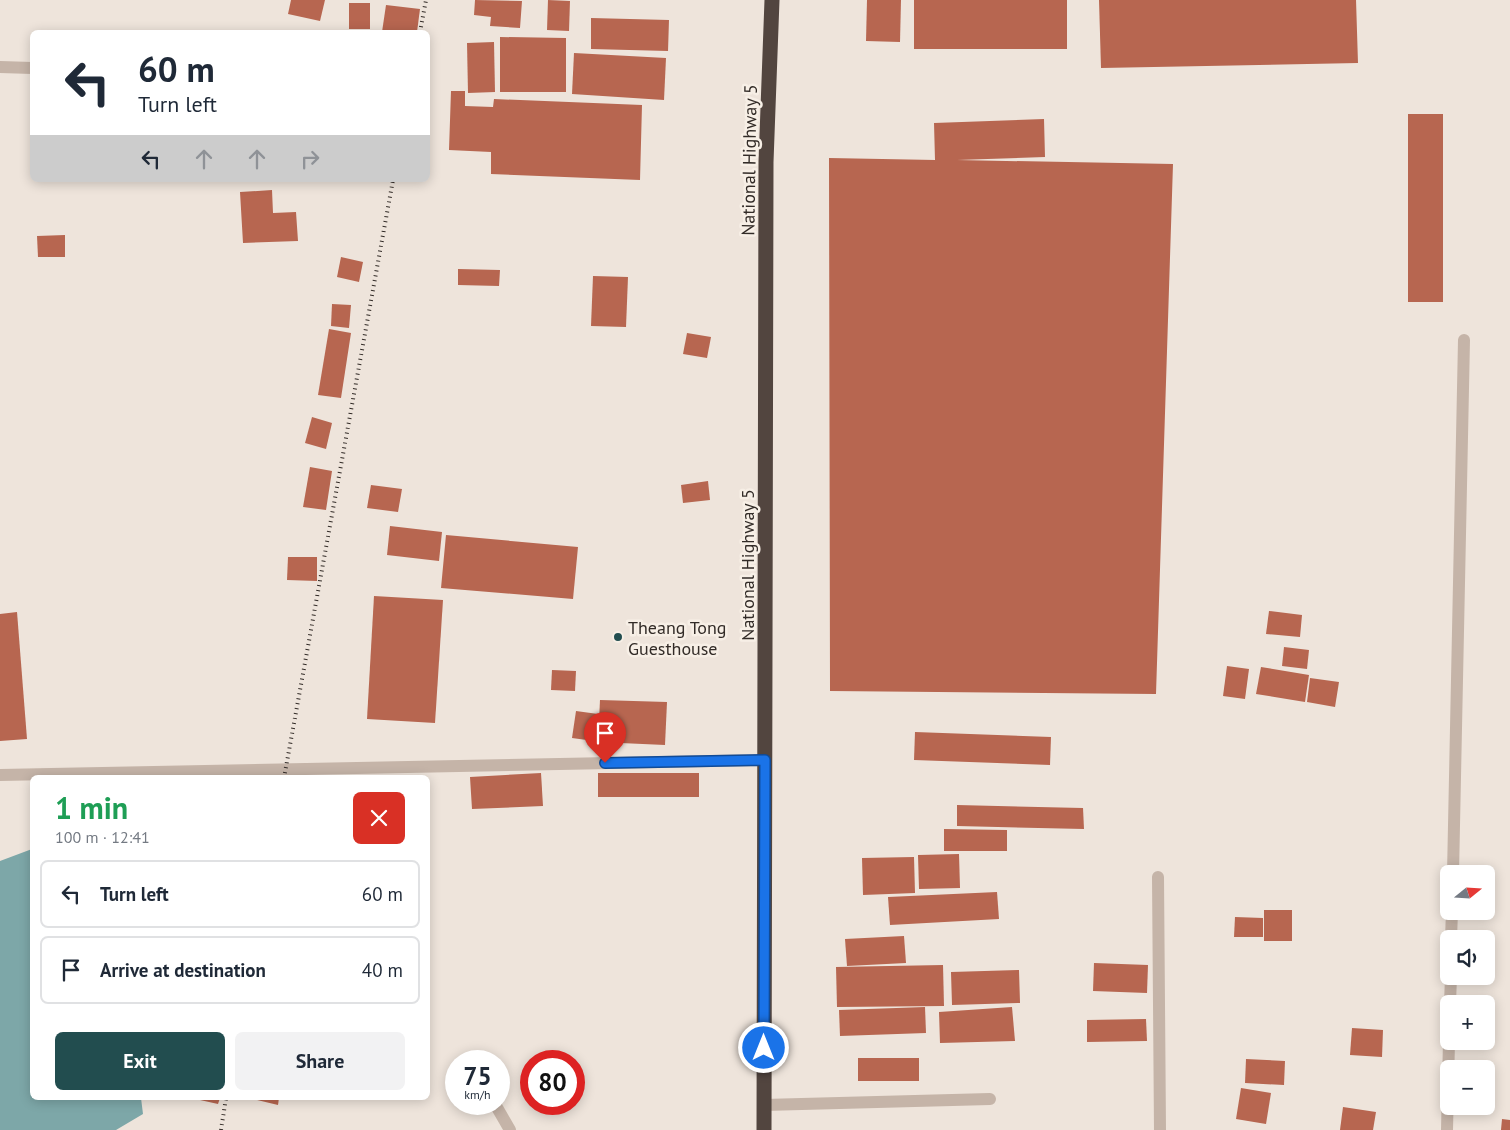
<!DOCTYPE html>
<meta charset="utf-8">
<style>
:root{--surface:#fff;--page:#f2f2f3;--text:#1f2937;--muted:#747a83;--line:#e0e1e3;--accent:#224d4f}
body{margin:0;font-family:"PT Sans",sans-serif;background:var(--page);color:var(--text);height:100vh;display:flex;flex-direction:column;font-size:19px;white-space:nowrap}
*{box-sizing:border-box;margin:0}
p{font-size:16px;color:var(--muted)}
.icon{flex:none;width:28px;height:28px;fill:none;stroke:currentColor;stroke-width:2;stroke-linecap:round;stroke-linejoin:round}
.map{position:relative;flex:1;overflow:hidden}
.details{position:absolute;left:30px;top:775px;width:400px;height:325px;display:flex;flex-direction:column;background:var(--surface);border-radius:8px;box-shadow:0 2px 12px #0003}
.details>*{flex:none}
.top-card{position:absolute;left:30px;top:30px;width:400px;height:152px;border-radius:8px;box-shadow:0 2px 12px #0003;background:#fff;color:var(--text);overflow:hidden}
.needle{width:32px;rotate:72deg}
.controls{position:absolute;left:1440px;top:865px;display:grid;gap:10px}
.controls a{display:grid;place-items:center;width:55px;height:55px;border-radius:8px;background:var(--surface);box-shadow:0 2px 12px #0003;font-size:25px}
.speed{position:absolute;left:445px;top:1050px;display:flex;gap:10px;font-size:25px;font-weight:700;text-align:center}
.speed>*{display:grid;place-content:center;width:65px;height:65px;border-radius:50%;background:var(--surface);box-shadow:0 2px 12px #0003;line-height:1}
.speed small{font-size:12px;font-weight:400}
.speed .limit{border:8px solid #d22;background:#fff;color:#111}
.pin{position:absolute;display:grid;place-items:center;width:42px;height:42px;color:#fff;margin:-51px -21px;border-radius:50% 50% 50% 0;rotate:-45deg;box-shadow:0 0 5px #0007}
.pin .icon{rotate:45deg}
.me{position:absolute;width:55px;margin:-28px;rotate:0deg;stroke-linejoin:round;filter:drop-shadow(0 0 4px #0008)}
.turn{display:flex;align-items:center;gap:18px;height:105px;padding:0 25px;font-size:22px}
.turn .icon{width:65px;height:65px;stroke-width:2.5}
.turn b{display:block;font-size:35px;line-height:42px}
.lanes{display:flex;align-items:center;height:48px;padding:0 25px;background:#0003;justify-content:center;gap:25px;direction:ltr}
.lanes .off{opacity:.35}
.round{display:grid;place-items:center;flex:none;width:52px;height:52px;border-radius:8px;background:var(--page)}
.overview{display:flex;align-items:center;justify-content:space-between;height:85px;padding:0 25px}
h1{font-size:30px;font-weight:700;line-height:38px;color:#1e9e55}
.cta{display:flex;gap:10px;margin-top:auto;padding:10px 25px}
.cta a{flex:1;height:58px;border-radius:8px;background:var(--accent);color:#fff;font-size:20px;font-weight:700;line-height:58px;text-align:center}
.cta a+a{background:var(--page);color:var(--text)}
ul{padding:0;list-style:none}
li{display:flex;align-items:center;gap:15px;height:68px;margin:0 10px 8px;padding:0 15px;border:2px solid var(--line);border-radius:8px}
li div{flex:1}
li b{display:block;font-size:19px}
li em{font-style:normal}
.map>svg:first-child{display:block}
.water{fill:#7da7a8}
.building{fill:#b76650}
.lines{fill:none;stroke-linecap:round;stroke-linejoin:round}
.minor{stroke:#c5b4a8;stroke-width:12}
.highway{stroke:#52453f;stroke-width:15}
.rail{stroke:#322b27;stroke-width:4;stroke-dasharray:1 4;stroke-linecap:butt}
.route-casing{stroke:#114b97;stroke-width:12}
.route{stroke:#1a73e8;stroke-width:9}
.poi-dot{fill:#224d4f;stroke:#f7efe6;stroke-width:2}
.labels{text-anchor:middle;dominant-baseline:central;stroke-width:5;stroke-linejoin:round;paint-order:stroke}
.street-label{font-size:18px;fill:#322b27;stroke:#f7efe6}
.poi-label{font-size:18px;fill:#322b27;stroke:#f7efe6;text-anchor:start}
</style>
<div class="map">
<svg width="1510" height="1130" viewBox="0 0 1510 1130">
<rect width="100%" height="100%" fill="#eee4db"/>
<polygon class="water" points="32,849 32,1098 141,1098 143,1114 116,1130 0,1130 0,861"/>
<g class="building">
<polygon points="291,0 325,0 320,21 288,14"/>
<polygon points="475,0 522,1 520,28 490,26 491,17 474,15"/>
<polygon points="548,0 570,1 569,31 547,30"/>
<polygon points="867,0 901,0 900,42 866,41"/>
<rect x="914" y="0" width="153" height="49"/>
<polygon points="1099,0 1356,0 1358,63 1101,68"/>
<rect x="349" y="3" width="21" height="26"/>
<polygon points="386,5 420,9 417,32 382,32"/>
<polygon points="591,18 669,20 668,51 591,49"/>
<polygon points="500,37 566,38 566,92 500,92"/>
<polygon points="494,42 495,92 468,93 467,43"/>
<polygon points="574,53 666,58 664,100 572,94"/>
<polygon points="451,91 465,91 465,106 493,107 494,99 642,105 640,180 491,174 491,152 449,150"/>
<rect x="1408" y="114" width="35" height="188"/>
<polygon points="1044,119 1045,157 957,160 1173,164 1156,694 830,691 829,158 935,160 934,123"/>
<polygon points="272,190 273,213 296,212 298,241 243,243 240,192"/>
<polygon points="65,235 65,257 38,257 37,236"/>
<polygon points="341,257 363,262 359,282 337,277"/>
<polygon points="458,269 500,270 499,286 458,285"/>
<polygon points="593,276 628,277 626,327 591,326"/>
<polygon points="332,304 351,305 349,328 331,326"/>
<polygon points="329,329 351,333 341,398 318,395"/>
<polygon points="687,333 711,337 707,358 683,354"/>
<polygon points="312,417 332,423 326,449 305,443"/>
<polygon points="310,467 332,471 326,510 303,507"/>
<polygon points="708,481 710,500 683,503 681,485"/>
<polygon points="371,485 402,489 398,512 367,508"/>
<polygon points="390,526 442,532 439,561 387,555"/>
<polygon points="446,535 578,547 573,599 441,588"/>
<polygon points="288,557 317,557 317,581 287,580"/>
<polygon points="374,596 443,600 435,723 367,719"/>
<polygon points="1269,611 1302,615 1300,637 1266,634"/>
<polygon points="17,612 27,739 0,741 0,614"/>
<polygon points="1284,647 1309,650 1307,669 1282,666"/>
<polygon points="1227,666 1249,669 1245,699 1223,696"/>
<polygon points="1261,667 1309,675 1305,702 1256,694"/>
<polygon points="552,670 576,671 575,691 551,690"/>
<polygon points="1310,678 1339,682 1335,707 1307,702"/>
<polygon points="600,700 667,702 665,745 598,742"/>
<polygon points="576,711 598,714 594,741 572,738"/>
<polygon points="915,732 1051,737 1050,765 914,760"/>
<polygon points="541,773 543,806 472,809 470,777"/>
<rect x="598" y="773" width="101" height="24"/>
<polygon points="957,805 1083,808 1084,829 957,826"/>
<polygon points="944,829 1007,830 1007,851 944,851"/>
<polygon points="959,854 960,888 919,889 918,855"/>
<polygon points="914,857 915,893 863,895 862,858"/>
<polygon points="997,892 999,919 890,925 888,897"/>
<rect x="1264" y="910" width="28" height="31"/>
<polygon points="1235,917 1263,918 1263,937 1234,937"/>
<polygon points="904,936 906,963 847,966 845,939"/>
<polygon points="1094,963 1148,965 1147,993 1093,991"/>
<polygon points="943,965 944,1006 837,1007 836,967"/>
<polygon points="1019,970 1020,1003 952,1005 951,972"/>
<polygon points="925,1007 926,1033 840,1036 839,1010"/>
<polygon points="1012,1007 1015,1041 940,1043 939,1012"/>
<polygon points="1146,1019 1147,1041 1087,1042 1087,1020"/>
<polygon points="1352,1028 1383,1030 1382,1057 1350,1055"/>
<rect x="858" y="1058" width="61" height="23"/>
<polygon points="1246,1059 1285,1061 1284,1085 1245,1083"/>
<polygon points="1241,1088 1271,1093 1266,1124 1236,1119"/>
<polygon points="201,1098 220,1098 218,1104 200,1100"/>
<polygon points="249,1098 279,1098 278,1105"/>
<polygon points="1343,1107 1376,1112 1373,1130 1340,1130"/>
<polygon points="1502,1119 1510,1120 1510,1130 1501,1130"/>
</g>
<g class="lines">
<g class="minor">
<polyline points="0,67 32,68"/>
<polyline points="0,775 765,760"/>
<polyline points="1453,874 1464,340"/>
<polyline points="1158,877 1160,1130"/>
<polyline points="1451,939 1452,911"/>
<polyline points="1450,1004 1451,976"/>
<polyline points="495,1104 510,1130"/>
<polyline points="764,1105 990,1099"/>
<polyline points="1447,1130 1449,1041"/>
</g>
<polyline class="highway" points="764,1130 766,162 772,0"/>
<g class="rail">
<polyline points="420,32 426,0"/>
<polyline points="284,778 393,180"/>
<polyline points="221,1130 226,1098"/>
</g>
</g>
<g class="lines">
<defs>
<polyline id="route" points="605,763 765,760 764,1048"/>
</defs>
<use href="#route" class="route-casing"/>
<use href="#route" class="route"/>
</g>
<circle class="poi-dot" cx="618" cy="637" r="5"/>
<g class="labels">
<g class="street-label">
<text transform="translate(749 160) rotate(-89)">National Highway 5</text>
<text transform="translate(747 565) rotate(-90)">National Highway 5</text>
</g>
<g class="poi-label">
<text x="628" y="627">Theang Tong<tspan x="628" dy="21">Guesthouse</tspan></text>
</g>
</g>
</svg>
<div class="controls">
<a><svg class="needle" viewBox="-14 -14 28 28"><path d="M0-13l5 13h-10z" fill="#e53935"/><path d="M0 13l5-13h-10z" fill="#747a83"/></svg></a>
<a><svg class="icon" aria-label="sound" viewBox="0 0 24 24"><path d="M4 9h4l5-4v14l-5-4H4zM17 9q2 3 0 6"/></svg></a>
<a>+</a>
<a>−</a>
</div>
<div class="speed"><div>75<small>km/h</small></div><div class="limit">80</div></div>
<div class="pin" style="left:605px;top:763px;background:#d93025"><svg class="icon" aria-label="arrive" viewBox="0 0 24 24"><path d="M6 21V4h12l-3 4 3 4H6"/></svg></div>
<svg class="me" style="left:764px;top:1048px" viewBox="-20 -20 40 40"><circle r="17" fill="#1a73e8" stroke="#fff" stroke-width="3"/><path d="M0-11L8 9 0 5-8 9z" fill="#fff"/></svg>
<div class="top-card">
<div class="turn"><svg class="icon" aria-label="left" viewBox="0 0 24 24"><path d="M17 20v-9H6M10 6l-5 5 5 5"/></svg><div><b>60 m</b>Turn left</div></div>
<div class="lanes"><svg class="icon" aria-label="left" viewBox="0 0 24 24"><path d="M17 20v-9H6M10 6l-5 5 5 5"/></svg><svg class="icon off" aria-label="ahead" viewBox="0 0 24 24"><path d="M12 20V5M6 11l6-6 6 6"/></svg><svg class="icon off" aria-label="ahead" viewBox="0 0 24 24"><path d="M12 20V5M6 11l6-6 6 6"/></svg><svg class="icon off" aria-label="right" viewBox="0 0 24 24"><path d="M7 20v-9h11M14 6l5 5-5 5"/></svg></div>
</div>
<section class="details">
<div class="overview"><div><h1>1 min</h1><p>100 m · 12:41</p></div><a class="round" style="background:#d93025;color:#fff"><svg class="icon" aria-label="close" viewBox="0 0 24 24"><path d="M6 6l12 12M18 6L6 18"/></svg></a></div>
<ul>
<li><svg class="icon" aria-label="left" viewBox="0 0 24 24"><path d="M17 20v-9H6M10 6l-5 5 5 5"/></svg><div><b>Turn left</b></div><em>60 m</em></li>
<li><svg class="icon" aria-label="arrive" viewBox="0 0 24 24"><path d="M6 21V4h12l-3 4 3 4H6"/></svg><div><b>Arrive at destination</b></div><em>40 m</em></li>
</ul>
<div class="cta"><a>Exit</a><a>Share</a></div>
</section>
</div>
